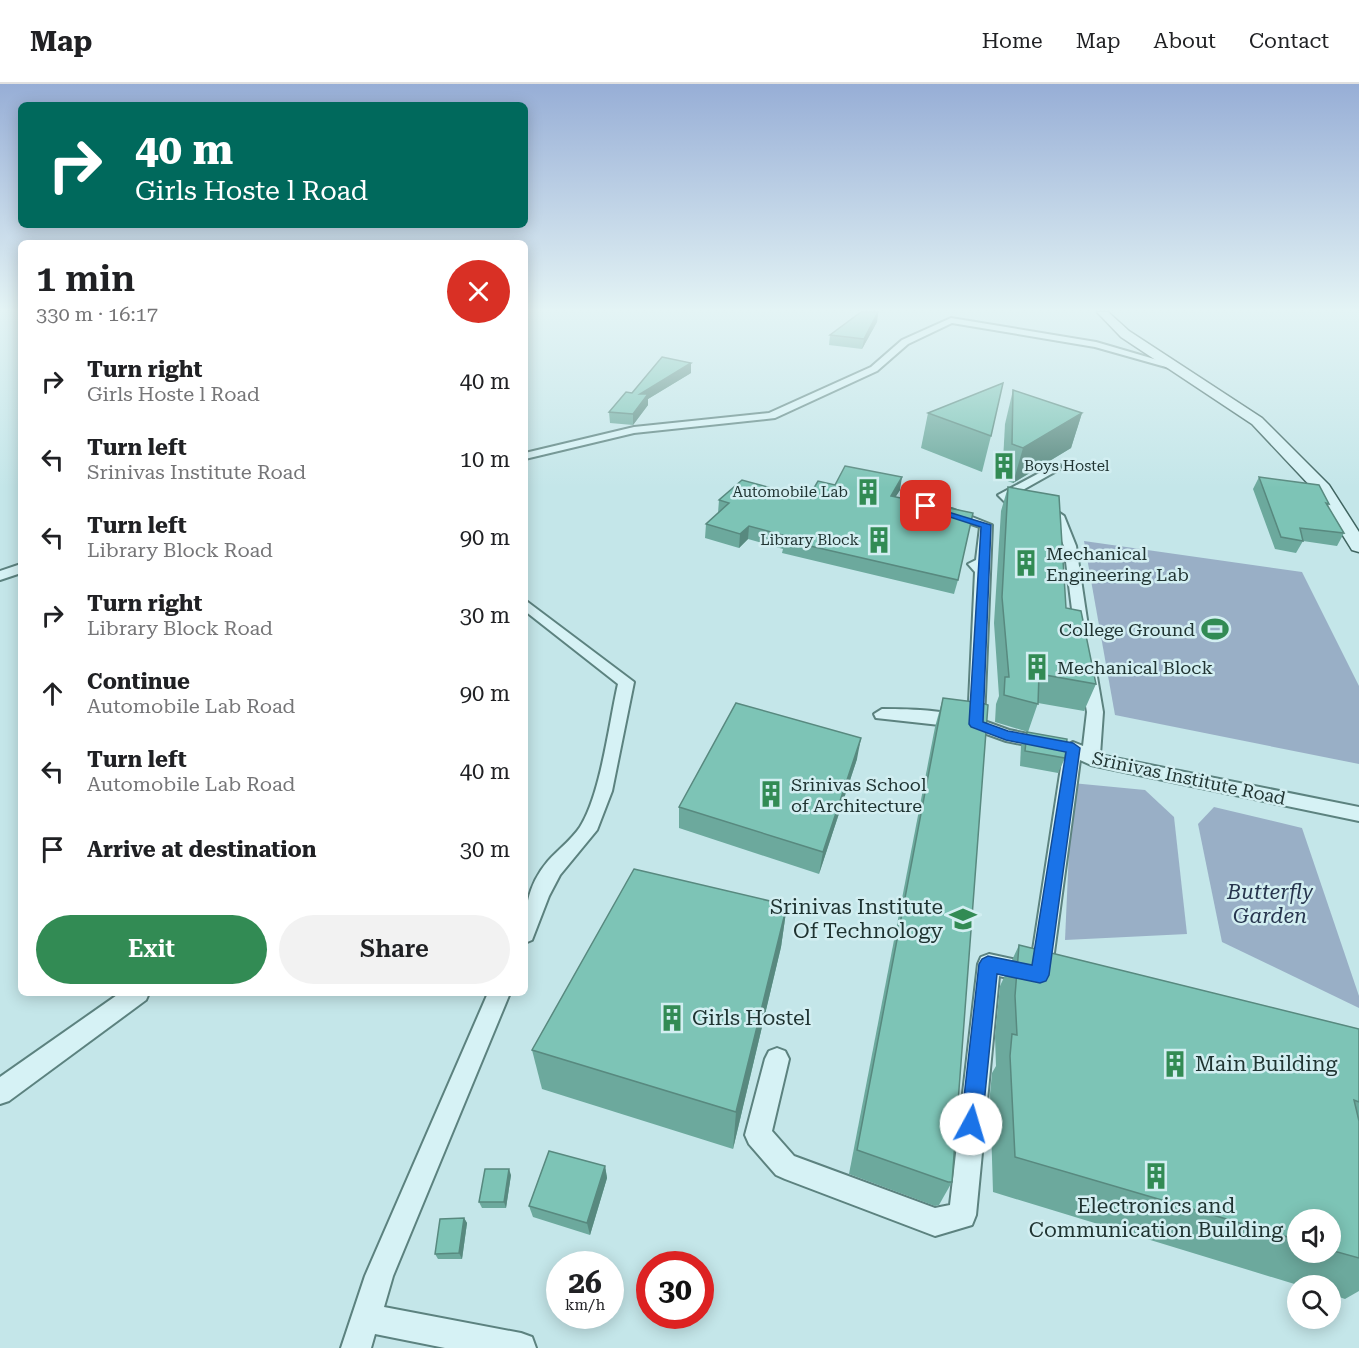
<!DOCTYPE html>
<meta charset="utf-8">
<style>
:root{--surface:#fff;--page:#f2f2f2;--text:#202124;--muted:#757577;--line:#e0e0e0;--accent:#328b54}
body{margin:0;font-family:"Roboto Serif",serif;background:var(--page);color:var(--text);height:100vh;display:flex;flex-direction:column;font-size:22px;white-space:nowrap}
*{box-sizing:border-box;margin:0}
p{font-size:20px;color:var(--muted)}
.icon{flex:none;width:33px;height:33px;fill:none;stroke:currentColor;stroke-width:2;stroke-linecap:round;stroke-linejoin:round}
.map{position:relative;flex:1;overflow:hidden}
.side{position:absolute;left:18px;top:156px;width:510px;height:756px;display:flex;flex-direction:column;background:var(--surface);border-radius:9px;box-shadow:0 3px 15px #0003}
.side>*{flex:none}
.banner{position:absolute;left:18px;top:18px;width:510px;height:126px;border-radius:9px;box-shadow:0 3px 15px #0003;background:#00695c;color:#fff;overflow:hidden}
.buttons{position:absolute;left:1287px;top:1125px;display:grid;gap:12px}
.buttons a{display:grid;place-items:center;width:54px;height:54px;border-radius:50%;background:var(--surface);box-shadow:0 3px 15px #0003;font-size:30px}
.speed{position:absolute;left:546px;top:1167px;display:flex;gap:12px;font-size:30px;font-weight:700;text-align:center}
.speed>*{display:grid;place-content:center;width:78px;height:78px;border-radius:50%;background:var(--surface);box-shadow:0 3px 15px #0003;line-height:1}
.speed small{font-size:15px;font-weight:400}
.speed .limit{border:9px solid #d22;background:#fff;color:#111}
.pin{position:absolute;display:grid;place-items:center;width:51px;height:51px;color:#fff;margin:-26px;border-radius:12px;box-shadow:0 3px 9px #0006}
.me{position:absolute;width:66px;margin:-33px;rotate:6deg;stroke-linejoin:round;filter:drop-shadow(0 0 4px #0008)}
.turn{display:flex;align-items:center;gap:21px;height:126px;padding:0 18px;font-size:27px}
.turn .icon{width:78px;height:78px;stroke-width:2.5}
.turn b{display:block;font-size:42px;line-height:51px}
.round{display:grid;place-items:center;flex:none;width:63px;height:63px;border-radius:32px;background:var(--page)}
.headline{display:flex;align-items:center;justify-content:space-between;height:102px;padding:0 18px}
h1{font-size:36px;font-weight:600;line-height:45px}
.cta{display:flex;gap:12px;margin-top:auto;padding:12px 18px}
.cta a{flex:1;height:69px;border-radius:36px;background:var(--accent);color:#fff;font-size:24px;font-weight:600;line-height:69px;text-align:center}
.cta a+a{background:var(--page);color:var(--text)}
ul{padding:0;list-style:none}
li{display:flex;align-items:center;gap:18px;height:78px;padding:0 18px}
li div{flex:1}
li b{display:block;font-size:22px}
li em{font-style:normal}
header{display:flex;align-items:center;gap:36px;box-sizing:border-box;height:84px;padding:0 30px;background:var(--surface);border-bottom:2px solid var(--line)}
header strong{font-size:28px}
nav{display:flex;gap:33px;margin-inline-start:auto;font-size:21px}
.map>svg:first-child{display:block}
.green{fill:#99afc6}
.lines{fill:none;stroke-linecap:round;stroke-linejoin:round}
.minor-casing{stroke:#5c827f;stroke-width:4}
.secondary-casing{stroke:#3f6460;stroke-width:3}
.minor{fill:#d6f2f5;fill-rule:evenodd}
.secondary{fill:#d6f2f5;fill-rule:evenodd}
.wall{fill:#6ca99d;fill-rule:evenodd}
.shaded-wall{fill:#58897f}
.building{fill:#7dc4b6;stroke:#58897f;stroke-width:1.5}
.route{fill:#1a73e8;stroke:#114b97;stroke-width:1.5}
.labels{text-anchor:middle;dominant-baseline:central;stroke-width:5;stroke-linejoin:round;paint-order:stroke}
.far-poi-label{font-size:15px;fill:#1f3331;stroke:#d2eef1;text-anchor:end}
.poi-label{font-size:18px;fill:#1f3331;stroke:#d2eef1;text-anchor:start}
.street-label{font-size:18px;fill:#1f3331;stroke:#d2eef1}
.near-park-label{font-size:21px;font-style:italic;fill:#27354e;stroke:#d2eef1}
.near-poi-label{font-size:21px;fill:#1f3331;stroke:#d2eef1;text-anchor:start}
</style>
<header>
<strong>Map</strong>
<nav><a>Home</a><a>Map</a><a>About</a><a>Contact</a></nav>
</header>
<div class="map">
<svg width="1359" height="1264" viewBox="0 0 1359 1264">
<rect width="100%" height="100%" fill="#c4e6e9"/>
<g class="green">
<polygon points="1084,457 1302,488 1359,602 1359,680 1115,631"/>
<polygon points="1072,699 1145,706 1174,733 1187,850 1065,856"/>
<polygon points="1214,723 1302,744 1359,912 1359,924 1222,858 1198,740"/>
</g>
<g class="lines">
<defs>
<g id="minor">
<polygon points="951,234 1096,258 1178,282 1173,285 1095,263 952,239 908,260 877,287 775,334 634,349 525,375 525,369 634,343 769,329 871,283 902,256"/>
<polygon points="1056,380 1060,381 1060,385 1012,412 1025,424 1058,428 1064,432 1076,462 1089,549 1082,553 1075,549 1064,462 1053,435 1017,430 998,411"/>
<polygon points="952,425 992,441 984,637 1009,646 1052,655 1055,659 1052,663 1046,665 1006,657 970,644 968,640 975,488 968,480 976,476 980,443 948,432 948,426"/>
<polygon points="21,480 21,489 0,496 0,487"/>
<path d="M525 516 634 598 612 707 597 746 560 791 549 812 532 856 525 859C525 827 526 803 548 777 558 766 572 755 580 743 601 710 609 639 618 600L525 527Z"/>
<polygon points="1088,582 1096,587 1103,628 1100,671 1359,723 1359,737 1091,681 1080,676 1051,891 1048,898 1040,901 999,892 976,1131 972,1141 935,1152 785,1095 776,1091 749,1060 745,1051 765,975 769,967 777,964 785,967 789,975 772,1047 794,1072 935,1124 950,1121 978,880 981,873 989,870 1031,879 1064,664 1073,658 1083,662 1087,628 1080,587"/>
<path d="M882 625C898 625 958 625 966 637L958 643 876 634 874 630Z"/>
<polygon points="120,909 149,909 146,916 9,1017 0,1020 0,993"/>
<polygon points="488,909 510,909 393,1192 384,1223 521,1249 532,1253 536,1264 445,1264 375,1250 371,1264 341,1264 365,1192"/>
</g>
<polygon id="secondary" points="1097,228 1108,228 1129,247 1262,334 1329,401 1359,448 1359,468 1352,466 1316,408 1252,340 1121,253"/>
</defs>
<use href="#minor" class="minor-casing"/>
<use href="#secondary" class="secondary-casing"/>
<use href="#minor" class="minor"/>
<use href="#secondary" class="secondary"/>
</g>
<g class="wall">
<polygon points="878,228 877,238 862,265 829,261 830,251"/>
<polygon points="691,289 648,315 648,321 633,341 610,339 609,328 632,309"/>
<polygon points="1013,306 1082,329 1071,364 1013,399 1002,395 1005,340"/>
<polygon points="928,329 991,352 982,388 921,364"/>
<polygon points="1259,393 1329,420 1328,422 1344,449 1337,462 1303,457 1296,469 1275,465 1253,405"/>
<polygon points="835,401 900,406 895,413 958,496 954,510 782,469 783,465 748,455 739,464 705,454 706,440 718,429 719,416 808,414"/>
<polygon points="1008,403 1066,524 1096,600 1084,627 1038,619 1028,648 995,638 996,620 999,612 994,539 1001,427"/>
<polygon points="943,614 952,1098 939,1121 935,1122 849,1090 935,643"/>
<polygon points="1027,648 1065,674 1058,689 1020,682 1021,662"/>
<polygon points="857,675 819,790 679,744 679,723"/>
<polygon points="787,821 781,863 733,1065 542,1005 532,966"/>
<path d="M1019 861 1359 945V1207L1345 1215 1330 1210V1202H1301L993 1108 990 1010 992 989 996 982 995 952 1000 902ZM1298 1136H1330V1168H1298Z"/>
<polygon points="605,1082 607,1094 590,1151 533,1133 529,1122"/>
<polygon points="511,1091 506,1124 482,1124 479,1118"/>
<polygon points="464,1134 467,1139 462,1175 438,1175 435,1170"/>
</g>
<g class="shaded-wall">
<polygon points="878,228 877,238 862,265 864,255"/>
<polygon points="691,279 691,289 648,315 648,321 633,341 633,330 640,310"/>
<polygon points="1082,329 1071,364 1013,399 1023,364"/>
<polygon points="902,393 900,406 888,425 891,412"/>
<polygon points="749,442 748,455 739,464 740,450"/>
<polygon points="861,654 857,675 819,790 823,768"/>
<polygon points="787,821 781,863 733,1065 736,1028"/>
<polygon points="605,1082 607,1094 590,1151 587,1139"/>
<polygon points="509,1085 511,1091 506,1124 504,1118"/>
<polygon points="464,1134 467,1139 462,1175 459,1169"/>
</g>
<g class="building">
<polygon points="861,228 878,228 864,255 830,251"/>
<polygon points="662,273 691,279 640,310 648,310 633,330 609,328 626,308 632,309"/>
<polygon points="1003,299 991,352 928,329"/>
<polygon points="1013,306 1082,329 1023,364 1012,360"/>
<polygon points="845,382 902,393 891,412 973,429 958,496 784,456 786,452 749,442 740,450 706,440 729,419 719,416 742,396 808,414 818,397 835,401"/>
<polygon points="1259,393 1319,401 1329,420 1326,419 1344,449 1300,444 1303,457 1281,453"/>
<polygon points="1008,403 1059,412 1066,524 1081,527 1096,600 1039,590 1038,620 1004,611 1005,593 1009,593 1002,513"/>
<polygon points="943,614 982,619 988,621 952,1098 948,1098 857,1066"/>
<polygon points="736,619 861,654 823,768 679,723"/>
<polygon points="1027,648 1067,655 1065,674 1025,667"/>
<polygon points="634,785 787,821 736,1028 532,966"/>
<polygon points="1019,861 1359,945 1359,1018 1354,1016 1359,1037 1359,1174 1330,1166 1330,1136 1298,1136 1298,1156 1015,1073 1010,972 1012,950 1017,951 1015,912"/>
<polygon points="549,1067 605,1082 587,1139 529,1122"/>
<polygon points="485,1085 509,1085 504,1118 479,1118"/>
<polygon points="464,1134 459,1169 435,1170 440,1135"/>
</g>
<linearGradient id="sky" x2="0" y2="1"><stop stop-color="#97aed6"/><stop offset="0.56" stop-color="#e4f4f5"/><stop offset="1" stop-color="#e4f4f5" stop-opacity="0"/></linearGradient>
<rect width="1359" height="404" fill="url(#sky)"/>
<polygon class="route" points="922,420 991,441 983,638 1008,647 1073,659 1080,664 1049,891 1046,897 1040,899 997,890 982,1040 979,1047 971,1051 964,1047 961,1040 979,880 982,875 988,872 1032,881 1066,668 1006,656 971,643 969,640 981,443 922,424"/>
<defs>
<symbol id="building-bare" viewBox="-9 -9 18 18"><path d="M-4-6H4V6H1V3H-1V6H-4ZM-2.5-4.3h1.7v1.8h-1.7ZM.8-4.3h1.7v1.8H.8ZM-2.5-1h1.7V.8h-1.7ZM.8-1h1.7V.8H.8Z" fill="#328b54" stroke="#d2eef1" stroke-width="2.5" paint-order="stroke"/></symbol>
<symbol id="stadium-bare" viewBox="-9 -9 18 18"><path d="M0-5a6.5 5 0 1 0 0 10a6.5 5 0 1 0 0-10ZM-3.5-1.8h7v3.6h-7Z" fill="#328b54" stroke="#d2eef1" stroke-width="2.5" paint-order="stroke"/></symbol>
<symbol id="university-bare" viewBox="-9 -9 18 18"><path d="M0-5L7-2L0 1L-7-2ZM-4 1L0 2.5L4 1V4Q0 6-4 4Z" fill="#328b54" stroke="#d2eef1" stroke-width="2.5" paint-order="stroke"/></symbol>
</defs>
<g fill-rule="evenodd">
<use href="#building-bare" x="985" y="363" width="38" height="38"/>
<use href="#building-bare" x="849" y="389" width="38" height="38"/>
<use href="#building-bare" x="860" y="437" width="38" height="38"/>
<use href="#building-bare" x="1007" y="460" width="38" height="38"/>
<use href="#stadium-bare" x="1196" y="526" width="38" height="38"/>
<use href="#building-bare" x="1018" y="564" width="38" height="38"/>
<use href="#building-bare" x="752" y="691" width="38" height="38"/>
<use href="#university-bare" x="944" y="816" width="38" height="38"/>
<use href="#building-bare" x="653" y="915" width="38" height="38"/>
<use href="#building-bare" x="1156" y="961" width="38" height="38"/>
<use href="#building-bare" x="1137" y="1073" width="38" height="38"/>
</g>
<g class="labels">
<g class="far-poi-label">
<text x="1024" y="382" text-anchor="start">Boys Hostel</text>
<text x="848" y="408">Automobile Lab</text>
<text x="859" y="456">Library Block</text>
</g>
<g class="poi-label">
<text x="1046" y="469">Mechanical<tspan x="1046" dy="21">Engineering Lab</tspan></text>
<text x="1195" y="545" text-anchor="end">College Ground</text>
<text x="1057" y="583">Mechanical Block</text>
<text x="791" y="700">Srinivas School<tspan x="791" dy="21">of Architecture</tspan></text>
</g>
<g class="street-label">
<text transform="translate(1189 694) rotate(12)">Srinivas Institute Road</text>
</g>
<g class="near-park-label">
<text x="1270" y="808">Butterfly<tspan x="1270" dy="24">Garden</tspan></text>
</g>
<g class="near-poi-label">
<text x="943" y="823" text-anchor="end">Srinivas Institute<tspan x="943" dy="24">Of Technology</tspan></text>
<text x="692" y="934">Girls Hostel</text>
<text x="1195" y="980">Main Building</text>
<text x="1156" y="1122" text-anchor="middle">Electronics and<tspan x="1156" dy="24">Communication Building</tspan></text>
</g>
</g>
</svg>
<div class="buttons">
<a><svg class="icon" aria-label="sound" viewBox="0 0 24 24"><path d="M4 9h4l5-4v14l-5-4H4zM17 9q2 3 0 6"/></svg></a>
<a><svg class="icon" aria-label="search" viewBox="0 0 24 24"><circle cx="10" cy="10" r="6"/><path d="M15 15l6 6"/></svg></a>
</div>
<div class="speed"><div>26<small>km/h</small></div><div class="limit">30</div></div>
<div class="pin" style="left:926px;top:422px;background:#d93025"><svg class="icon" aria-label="arrive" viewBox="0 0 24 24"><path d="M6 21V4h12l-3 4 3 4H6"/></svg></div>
<svg class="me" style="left:971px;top:1040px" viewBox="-20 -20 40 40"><circle r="19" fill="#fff"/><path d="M0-13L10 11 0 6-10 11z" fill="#1a73e8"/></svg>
<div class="banner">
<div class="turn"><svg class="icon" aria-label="right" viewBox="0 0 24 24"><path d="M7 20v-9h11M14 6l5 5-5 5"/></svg><div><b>40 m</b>Girls Hoste l Road</div></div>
</div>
<section class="side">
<div class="headline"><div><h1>1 min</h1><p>330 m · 16:17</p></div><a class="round" style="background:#d93025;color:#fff"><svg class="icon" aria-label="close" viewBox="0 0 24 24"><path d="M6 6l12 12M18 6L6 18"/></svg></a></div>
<ul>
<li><svg class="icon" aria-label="right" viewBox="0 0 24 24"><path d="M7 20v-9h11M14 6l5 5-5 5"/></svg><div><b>Turn right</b><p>Girls Hoste l Road</p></div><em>40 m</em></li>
<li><svg class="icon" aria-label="left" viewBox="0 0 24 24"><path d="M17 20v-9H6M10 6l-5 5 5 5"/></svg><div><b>Turn left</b><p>Srinivas Institute Road</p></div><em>10 m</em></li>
<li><svg class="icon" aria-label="left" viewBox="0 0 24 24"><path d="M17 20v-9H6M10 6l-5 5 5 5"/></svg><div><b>Turn left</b><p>Library Block Road</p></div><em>90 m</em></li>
<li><svg class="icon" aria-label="right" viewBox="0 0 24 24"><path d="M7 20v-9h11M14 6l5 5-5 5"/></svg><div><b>Turn right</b><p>Library Block Road</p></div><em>30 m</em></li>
<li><svg class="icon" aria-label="ahead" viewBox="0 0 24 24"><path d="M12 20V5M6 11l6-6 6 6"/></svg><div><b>Continue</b><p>Automobile Lab Road</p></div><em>90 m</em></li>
<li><svg class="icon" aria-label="left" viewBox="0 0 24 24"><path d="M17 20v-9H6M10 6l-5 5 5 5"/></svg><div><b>Turn left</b><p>Automobile Lab Road</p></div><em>40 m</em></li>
<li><svg class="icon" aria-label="arrive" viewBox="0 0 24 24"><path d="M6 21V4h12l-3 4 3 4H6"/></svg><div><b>Arrive at destination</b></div><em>30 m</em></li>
</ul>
<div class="cta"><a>Exit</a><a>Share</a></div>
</section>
</div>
